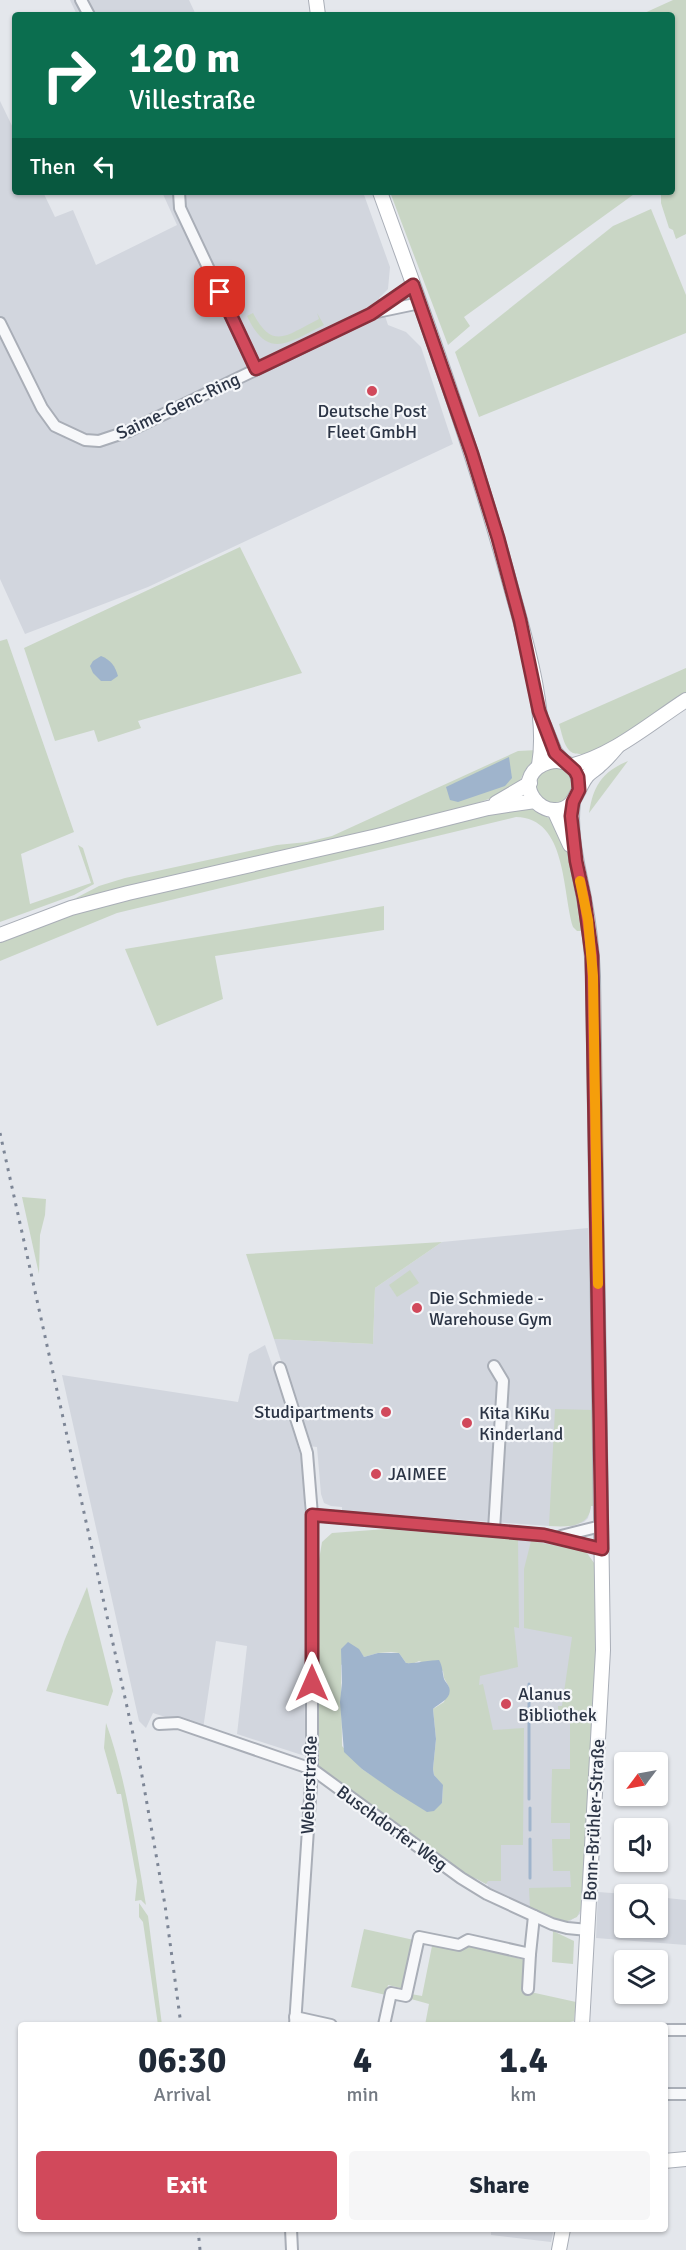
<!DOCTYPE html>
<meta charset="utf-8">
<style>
:root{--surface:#fff;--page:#f6f6f7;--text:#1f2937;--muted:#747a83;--accent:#d1495b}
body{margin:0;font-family:Signika,sans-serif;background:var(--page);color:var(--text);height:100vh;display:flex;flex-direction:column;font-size:22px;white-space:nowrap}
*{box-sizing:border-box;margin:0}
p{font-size:20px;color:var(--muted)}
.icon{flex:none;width:33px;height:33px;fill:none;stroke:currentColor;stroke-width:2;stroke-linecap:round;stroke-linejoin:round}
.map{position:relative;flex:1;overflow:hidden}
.drawer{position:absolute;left:18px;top:2022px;width:650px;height:210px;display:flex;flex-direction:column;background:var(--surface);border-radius:6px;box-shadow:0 2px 4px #0004}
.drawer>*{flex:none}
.guide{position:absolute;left:12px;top:12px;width:663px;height:183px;border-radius:6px;box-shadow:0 2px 4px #0004;background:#0b6e4f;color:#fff;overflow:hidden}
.needle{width:39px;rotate:238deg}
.buttons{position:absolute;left:614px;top:1752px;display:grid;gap:12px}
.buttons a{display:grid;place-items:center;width:54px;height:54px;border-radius:6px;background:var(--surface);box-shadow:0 2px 4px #0004;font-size:30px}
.pin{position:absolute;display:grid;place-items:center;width:51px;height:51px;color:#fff;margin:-26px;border-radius:12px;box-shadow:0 3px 9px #0006}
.me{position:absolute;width:66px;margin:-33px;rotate:0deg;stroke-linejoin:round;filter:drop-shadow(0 0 4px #0008)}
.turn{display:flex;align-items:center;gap:21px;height:126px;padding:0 18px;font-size:27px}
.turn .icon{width:78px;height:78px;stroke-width:2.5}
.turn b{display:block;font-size:42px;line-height:51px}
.then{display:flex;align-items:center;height:57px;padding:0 18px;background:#0003;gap:12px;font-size:22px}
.eta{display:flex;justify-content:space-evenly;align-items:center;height:102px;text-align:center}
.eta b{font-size:36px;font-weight:700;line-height:42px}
.primary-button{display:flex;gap:12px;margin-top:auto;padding:12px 18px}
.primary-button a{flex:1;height:69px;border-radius:6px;background:var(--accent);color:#fff;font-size:24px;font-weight:700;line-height:69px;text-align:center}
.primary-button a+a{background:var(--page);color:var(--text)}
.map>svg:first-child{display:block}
.built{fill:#d2d6de}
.green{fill:#c9d6c5;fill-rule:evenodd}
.water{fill:#9fb4cc}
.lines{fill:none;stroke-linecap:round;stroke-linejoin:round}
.stream{stroke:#9fb4cc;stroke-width:3}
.street-casing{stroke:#a9aeb7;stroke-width:14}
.secondary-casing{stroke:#a9aeb7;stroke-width:16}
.street{stroke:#f7f8fa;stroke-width:10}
.secondary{stroke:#fff;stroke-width:14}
.rail{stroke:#7d8696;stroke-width:3;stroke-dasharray:3 6;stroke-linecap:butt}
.route-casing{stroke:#882f3b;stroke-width:15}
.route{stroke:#d1495b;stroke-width:10}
.slow{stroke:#f59e0b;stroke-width:10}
.poi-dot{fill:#d1495b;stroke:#f4f6f9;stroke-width:2}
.labels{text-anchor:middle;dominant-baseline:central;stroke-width:4.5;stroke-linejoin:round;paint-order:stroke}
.street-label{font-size:18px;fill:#2b3445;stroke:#f4f6f9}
.poi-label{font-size:18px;fill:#2b3445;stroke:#f4f6f9;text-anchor:start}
</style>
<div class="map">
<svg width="686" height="2250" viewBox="0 0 686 2250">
<rect width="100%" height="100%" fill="#e4e7ec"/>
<g class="built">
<polygon points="70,0 189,0 196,15 77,15"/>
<polygon points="0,101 15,132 15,192 43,192 55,217 73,210 96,265 177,225 162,192 276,192 277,194 282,192 363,192 390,267 388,289 379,298 388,325 406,332 421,347 453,444 148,587 25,634 0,579"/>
<polygon points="588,1228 594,1410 594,1506 591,1506 588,1518 584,1522 572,1526 549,1526 342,1511 342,1507 331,1506 324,1503 321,1494 317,1447 308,1446 274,1339 373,1344 375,1288 442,1242"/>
<polygon points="265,1345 287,1407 304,1469 305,1756 237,1734 247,1646 216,1641 203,1729 153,1713 146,1728 139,1721 62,1375 238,1402 249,1354"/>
<polygon points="488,1537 542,1542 583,1551 584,1549 594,1563 596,1648 584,1902 580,1914 570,1921 565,1922 530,1909 487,1888 488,1885 477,1879 464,1875"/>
<polygon points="598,1892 625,1894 624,1928 657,1928 657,1897 686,1900 686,1945 596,1938"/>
<polygon points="491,2229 554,2229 551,2242 491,2235"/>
</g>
<g class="green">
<polygon points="673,0 686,0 686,234 676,239 673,230 669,228 661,203 661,192 672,192 672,15 640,15"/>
<polygon points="390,192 637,192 464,317 470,326 448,345"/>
<polygon points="651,209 686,295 686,333 479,417 455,352 613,226"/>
<path d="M253 313C273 352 288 334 319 319L317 313 324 325C289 342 268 361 247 316Z"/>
<polygon points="240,547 302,673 138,721 141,728 98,742 94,730 55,741 24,648"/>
<polygon points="7,639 74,832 21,854 30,904 91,883 78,845 83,848 94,884 74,895 0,922 0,641"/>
<path d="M686 668V693L589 757C583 753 579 755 573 753 564 749 562 733 559 724Z"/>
<polygon points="538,750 535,759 527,767 518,784 507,792 462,809 74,899 99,886 125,878 277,845 307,842 332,836 518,751"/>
<path d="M628 761 589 813C593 786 602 772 628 761Z"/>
<circle cx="554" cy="786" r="18"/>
<path d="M531 808C537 813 546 815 551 820 570 836 580 904 582 929L581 931H577L573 927C562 891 567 818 516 817L117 913 0 961V943L53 922 94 908 446 826 508 809Z"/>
<polygon points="384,906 384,930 215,956 223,999 157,1026 125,949"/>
<polygon points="22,1197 46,1199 45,1215 40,1235 39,1274"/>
<polygon points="442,1242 375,1288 373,1344 274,1339 246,1254"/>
<polygon points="410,1270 419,1283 397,1297 389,1285"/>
<path d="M555 1409 594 1410V1506H591C589 1528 567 1527 549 1526Z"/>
<path d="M386 1529 518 1540 519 1628 514 1627 518 1667 480 1676 479 1685 483 1684 493 1730 524 1728 523 1845H501V1881H488L486 1884 477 1879 464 1875 317 1766 316 1578 322 1542 332 1533ZM391 1652 399 1653 406 1663 412 1664 419 1661 443 1671 444 1678 449 1687 444 1702 433 1709 436 1739 433 1769 434 1775 443 1786 442 1803 426 1811 362 1769 342 1746 341 1665 361 1653 364 1657 378 1653Z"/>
<polygon points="531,1541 583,1551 584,1549 594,1563 596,1648 584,1902 577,1917 565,1922 530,1909 529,1888 571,1887 570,1871 553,1871 552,1839 570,1839 570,1823 551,1823 552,1769 570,1769 570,1711 558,1711 558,1706 562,1706 572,1637 524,1628 524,1569"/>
<polygon points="87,1587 113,1691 108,1706 46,1691 65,1639"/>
<path d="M106 1723C126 1778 136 1847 146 1905L141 1900 135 1901 137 1881 121 1794H117L104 1748Z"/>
<polygon points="139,1903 148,1916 162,2025 158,2025 143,1922 139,1917"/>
<polygon points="364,1929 414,1940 405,1989 388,1985 386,1995 351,1987"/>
<polygon points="553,1931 574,1941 573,1964 552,1962"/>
<polygon points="432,1946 460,1951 469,1946 525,1960 526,1991 576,2002 574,2021 570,2022 569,2025 425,2025 429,2004 411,1999 411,1994 422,1996"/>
</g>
<g class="water">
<path d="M101 656C111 660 115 666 118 676L111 681H101L93 673 90 666 93 661Z"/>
<polygon points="509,757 512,778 505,786 458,802 450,800 446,787"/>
<path d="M348 1642 359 1649 364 1657 378 1653H399L406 1663C412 1664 430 1660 439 1660 443 1667 442 1672 444 1679 445 1682 448 1684 449 1687 453 1699 439 1703 433 1709L436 1739 433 1769 434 1775 443 1785 442 1803 434 1811 427 1812 395 1792 362 1769 344 1752 340 1702 342 1683 341 1649Z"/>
</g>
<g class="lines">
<g class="stream">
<polyline points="529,1684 529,1799"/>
<polyline points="530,1808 530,1830"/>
<polyline points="530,1839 530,1878"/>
</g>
<defs>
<g id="street">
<polyline points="81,0 89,15"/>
<polyline points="179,192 180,208 256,369"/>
<polyline points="377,312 420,303"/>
<polyline points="0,323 42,408 55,426 85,440 99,441 129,431 371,314 413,285"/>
<polyline points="280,1368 307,1453 312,1515 312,1769 295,2025"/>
<polyline points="312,1515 545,1535 602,1549"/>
<polyline points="494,1530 503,1381 494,1366"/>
<polyline points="561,1536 601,1526"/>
<polyline points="159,1724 178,1723 312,1769 461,1878 487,1894 552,1924 567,1928 588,1930"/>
<polyline points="528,1989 530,1954"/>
<polyline points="295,2017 331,2025"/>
<polyline points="384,2025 391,1993 406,1996 419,1937 459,1945 468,1940 530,1954 534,1916"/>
<polyline points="664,2030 686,2030"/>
<polyline points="664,2094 686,2094"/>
<polyline points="291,2229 292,2250"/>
</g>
<g id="secondary">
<polyline points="316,0 318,15"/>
<path d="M380 192C428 324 475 455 512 591 526 641 548 714 539 765"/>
<polyline points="544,725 555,752 564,762"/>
<path d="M570 766C614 755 649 724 686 700"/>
<path d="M579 790C582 739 509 764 534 799 538 805 546 810 554 810 576 811 576 789 587 776 591 771 597 769 601 764 607 759 612 753 617 747"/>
<path d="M573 802C569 834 578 867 584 898 589 924 592 950 593 976L603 1650 582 2025"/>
<polyline points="496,803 530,783"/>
<polyline points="554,810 570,845"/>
<polyline points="0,935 71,908 128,893 377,836 488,808 535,801"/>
<polyline points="664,2161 686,2159"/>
<polyline points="559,2250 563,2229"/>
</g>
</defs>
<use href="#street" class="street-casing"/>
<use href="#secondary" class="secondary-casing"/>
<use href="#street" class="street"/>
<use href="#secondary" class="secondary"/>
<g class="rail">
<polyline points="0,1133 141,1770 165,1905 181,2025"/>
<polyline points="198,2229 200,2250"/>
</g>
</g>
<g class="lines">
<defs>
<polyline id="route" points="220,292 256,369 371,314 413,285 472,454 498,538 520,620 539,711 555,753 575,771 578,777 579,790 573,802 571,816 576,861 584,898 592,956 602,1549 544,1535 312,1515 312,1683"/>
</defs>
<use href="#route" class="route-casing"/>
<use href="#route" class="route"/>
<polyline class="slow" points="580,881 588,920 593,976 598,1284"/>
</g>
<g class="poi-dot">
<circle cx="372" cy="391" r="6"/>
<circle cx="417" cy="1308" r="6"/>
<circle cx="386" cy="1412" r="6"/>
<circle cx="467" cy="1423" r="6"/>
<circle cx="376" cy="1474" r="6"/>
<circle cx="506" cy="1704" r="6"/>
</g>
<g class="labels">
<g class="street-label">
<text transform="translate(178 406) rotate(-25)">Saime-Genc-Ring</text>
<text transform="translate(309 1785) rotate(-88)">Weberstraße</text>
<text transform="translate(594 1820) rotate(-87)">Bonn-Brühler-Straße</text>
<text transform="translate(392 1828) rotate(36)">Buschdorfer Weg</text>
</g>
<g class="poi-label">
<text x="372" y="411" text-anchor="middle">Deutsche Post<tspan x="372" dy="21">Fleet GmbH</tspan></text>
<text x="429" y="1298">Die Schmiede -<tspan x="429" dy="21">Warehouse Gym</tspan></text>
<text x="374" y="1412" text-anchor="end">Studipartments</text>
<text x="479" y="1413">Kita KiKu<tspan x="479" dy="21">Kinderland</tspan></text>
<text x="388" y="1474">JAIMEE</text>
<text x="518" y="1694">Alanus<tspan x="518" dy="21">Bibliothek</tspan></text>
</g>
</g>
</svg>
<div class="buttons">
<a><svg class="needle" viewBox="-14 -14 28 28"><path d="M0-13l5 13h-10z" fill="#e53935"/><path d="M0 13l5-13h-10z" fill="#747a83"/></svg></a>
<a><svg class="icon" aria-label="sound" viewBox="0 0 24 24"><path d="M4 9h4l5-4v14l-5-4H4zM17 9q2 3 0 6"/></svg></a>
<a><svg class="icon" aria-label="search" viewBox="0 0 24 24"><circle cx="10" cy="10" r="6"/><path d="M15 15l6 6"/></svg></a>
<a><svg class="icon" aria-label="layers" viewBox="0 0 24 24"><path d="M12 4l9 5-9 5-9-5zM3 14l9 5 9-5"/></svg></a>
</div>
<div class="pin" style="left:220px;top:292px;background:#d93025"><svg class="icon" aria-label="arrive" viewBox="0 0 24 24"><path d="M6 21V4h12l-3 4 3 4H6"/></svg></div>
<svg class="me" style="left:312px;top:1683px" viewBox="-20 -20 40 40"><path d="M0-17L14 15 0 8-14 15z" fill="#d1495b" stroke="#fff" stroke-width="4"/></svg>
<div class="guide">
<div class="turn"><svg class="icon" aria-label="right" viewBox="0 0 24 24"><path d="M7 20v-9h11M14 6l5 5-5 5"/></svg><div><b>120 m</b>Villestraße</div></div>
<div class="then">Then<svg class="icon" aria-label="left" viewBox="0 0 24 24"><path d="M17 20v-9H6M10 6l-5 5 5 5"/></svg></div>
</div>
<section class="drawer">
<div class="eta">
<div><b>06:30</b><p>Arrival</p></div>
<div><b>4</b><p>min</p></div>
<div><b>1.4</b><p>km</p></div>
</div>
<div class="primary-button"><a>Exit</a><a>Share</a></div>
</section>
</div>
